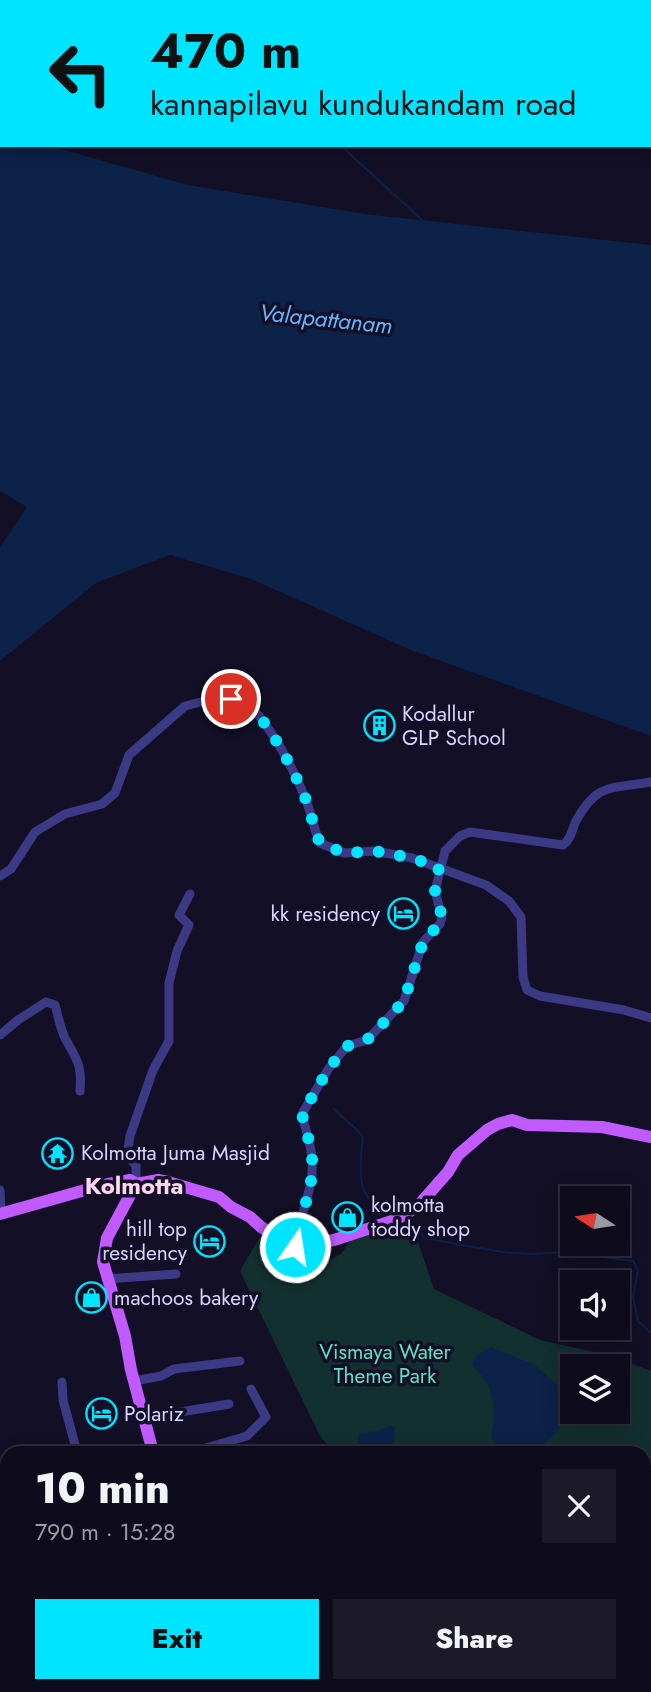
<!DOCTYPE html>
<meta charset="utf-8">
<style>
:root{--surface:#0e0b1c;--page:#1c1929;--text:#f1f3f6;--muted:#9b9ba3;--line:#2e2b3b;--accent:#00e5ff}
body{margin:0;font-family:Jost,sans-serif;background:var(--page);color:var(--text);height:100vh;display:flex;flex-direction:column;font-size:26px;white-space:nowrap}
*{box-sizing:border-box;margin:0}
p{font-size:23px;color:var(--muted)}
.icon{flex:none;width:38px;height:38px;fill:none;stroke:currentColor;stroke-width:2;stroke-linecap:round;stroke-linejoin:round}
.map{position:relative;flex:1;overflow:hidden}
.sheet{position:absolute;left:0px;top:1446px;width:651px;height:247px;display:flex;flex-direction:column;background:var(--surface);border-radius:21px 21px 0 0;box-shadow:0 4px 18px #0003,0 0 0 2px var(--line)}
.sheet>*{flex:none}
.top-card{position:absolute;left:0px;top:0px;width:651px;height:147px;box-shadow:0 4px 18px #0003,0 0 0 2px var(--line);background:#00e5ff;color:#111;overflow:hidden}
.needle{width:46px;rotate:282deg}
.buttons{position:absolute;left:560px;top:1186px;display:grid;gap:14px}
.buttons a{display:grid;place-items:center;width:70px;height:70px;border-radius:0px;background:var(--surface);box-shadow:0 4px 18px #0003,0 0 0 2px var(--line);font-size:35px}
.pin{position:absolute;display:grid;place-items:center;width:60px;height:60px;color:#fff;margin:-30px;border:4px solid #fff;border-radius:50%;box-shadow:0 2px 7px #0007}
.me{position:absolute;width:77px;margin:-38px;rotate:13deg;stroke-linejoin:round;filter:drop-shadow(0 0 5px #0008)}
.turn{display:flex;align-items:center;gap:24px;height:147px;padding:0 35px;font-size:32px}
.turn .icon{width:91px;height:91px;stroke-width:2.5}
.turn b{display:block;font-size:49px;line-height:60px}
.round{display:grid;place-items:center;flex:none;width:74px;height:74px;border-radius:0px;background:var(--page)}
.summary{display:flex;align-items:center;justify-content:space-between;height:119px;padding:0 35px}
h1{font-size:42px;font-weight:800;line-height:52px}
.cta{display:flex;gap:14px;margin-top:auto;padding:14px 35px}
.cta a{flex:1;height:80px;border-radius:0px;background:var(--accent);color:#111;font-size:28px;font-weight:800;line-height:80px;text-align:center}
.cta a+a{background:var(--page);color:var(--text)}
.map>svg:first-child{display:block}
.green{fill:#12302f;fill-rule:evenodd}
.water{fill:#0c2248}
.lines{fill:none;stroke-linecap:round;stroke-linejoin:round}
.stream{stroke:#0c2248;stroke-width:2}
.minor{stroke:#3d3a85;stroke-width:9}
.major{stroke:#c25bff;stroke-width:12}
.route{stroke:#00e5ff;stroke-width:12;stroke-dasharray:0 21.6}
.labels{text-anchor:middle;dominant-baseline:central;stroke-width:7;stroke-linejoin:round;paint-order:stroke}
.poi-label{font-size:21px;fill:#d9d4ff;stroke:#130f26;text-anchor:start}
.park-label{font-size:21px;fill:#5fe0c0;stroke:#130f26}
.water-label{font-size:23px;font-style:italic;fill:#62b6ff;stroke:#130f26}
.quarter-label{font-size:24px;font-weight:bold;fill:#ffd6f0;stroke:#130f26}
</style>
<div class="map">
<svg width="651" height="1692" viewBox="0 0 651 1692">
<rect width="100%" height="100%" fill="#130f26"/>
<path class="green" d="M410 1218 434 1289 540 1340 612 1356 651 1371V1490L644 1492V1452H333L320 1436 240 1271 261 1235 293 1253 307 1248 331 1259 341 1254 353 1237 383 1230ZM572 1367H618V1412H572Z"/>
<g class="water">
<polygon points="0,130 2,145 47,145 188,185 365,214 651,245 651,736 413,651 251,579 170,555 96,583 0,661 0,547 27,507 0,491"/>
<path d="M491 1347 535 1365 572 1398C572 1421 552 1436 537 1452 521 1453 501 1454 491 1438 497 1409 495 1384 471 1365L477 1355Z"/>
<polygon points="390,1426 395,1428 392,1452 378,1452 357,1446 359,1433 377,1431"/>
</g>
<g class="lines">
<g class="stream">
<polyline points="0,77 2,75"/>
<polyline points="340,145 422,220"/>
<path d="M334 1109C344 1119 354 1125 363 1137 361 1152 357 1189 370 1199 377 1205 387 1209 395 1214"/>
<polyline points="406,1222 421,1233 424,1238 502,1252 533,1254 563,1252 633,1261 638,1270 633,1297 638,1321 651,1333"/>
</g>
<g class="minor">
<polyline points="2,0 9,2"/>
<polyline points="611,0 619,2"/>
<polyline points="36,2 37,0"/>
<polyline points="649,10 651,11"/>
<path d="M0 876 11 869 35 832 65 814 102 804 115 793 129 755 185 706 216 698 246 701C271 727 290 762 304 795 311 811 313 827 320 843L344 853 375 851 412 858 486 885 509 901 521 917 523 977 527 990 540 996 624 1010 651 1018"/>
<path d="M0 1035 18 1020 46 1002 55 1005C58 1015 60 1028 65 1038 77 1061 82 1063 80 1091"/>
<polyline points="136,1184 136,1165 130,1159 128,1149 130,1136 153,1070 169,1041 169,983 177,951 189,925 179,915 190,894"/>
<polyline points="0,1190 1,1214"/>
<path d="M294 1247C298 1219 315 1188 312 1158 311 1144 305 1129 302 1114L329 1068 347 1046 367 1040 404 1001 423 942 440 924 442 917 435 891 445 851 460 836 470 832 563 845C571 840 572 829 576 821 597 782 612 789 651 782"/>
<polyline points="106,1279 176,1274"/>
<polyline points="134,1381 161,1376 174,1369 240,1361"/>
<polyline points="62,1382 63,1400 77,1452"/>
<polyline points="144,1418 229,1404"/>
<polyline points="192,1452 247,1436 266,1417 251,1389"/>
<polyline points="0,1568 5,1547"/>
<polyline points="644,1666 651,1670"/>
<polyline points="0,1669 10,1692"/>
<polyline points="171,1685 184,1687 191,1692"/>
<polyline points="53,1692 61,1685"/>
<polyline points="313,1692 316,1685"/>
</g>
<g class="major">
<polyline points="0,1214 103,1185 130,1180 136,1184"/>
<polyline points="153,1452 131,1370 125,1336 103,1262 107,1238 136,1184 158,1180 168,1182 219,1197 231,1207 250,1217 261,1227 294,1247 334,1240 395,1220 418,1206 448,1172 458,1155 487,1130 498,1124 512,1120 527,1125 602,1127 651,1137"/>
<polyline points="184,1692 185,1685"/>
</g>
</g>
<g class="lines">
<path class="route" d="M231 699 246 701C271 727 290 762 304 795 311 811 313 827 320 843L344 853 375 851 412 858 439 867 435 891 442 917 440 923 423 942 404 1001 367 1040 347 1046 329 1068 302 1114C305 1129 311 1144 312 1158 315 1188 298 1218 295 1247"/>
</g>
<defs>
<symbol id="building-ring" viewBox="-11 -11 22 22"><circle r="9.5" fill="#130f26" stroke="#00e5ff" stroke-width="1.5"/><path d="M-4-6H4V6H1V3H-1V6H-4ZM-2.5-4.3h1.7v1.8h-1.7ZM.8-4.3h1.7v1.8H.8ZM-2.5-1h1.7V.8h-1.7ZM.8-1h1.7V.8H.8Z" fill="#00e5ff"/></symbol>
<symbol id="hotel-ring" viewBox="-11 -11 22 22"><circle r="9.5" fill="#130f26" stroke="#00e5ff" stroke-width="1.5"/><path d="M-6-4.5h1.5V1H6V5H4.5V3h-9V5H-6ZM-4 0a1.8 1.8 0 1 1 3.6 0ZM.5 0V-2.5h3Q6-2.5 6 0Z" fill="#00e5ff"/></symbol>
<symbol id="temple-ring" viewBox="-11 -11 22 22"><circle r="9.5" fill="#130f26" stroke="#00e5ff" stroke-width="1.5"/><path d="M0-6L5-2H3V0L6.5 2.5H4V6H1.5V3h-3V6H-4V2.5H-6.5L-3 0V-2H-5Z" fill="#00e5ff"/></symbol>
<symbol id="shop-ring" viewBox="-11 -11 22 22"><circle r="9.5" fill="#130f26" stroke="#00e5ff" stroke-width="1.5"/><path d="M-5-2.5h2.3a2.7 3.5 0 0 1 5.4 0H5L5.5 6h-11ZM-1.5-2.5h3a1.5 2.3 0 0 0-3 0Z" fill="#00e5ff"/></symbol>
</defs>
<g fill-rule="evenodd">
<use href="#building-ring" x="362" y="708" width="35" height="35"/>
<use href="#hotel-ring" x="386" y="896" width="35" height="35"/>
<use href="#temple-ring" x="40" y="1136" width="35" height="35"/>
<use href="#shop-ring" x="330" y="1200" width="35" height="35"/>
<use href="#hotel-ring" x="192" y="1224" width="35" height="35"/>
<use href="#shop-ring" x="74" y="1280" width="35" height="35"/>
<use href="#hotel-ring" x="84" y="1396" width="35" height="35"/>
</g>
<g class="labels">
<g class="poi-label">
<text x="402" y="714">Kodallur<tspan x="402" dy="24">GLP School</tspan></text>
<text x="380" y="914" text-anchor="end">kk residency</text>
<text x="81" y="1153">Kolmotta Juma Masjid</text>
<text x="371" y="1205">kolmotta<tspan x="371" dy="24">toddy shop</tspan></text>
<text x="187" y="1229" text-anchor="end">hill top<tspan x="187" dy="24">residency</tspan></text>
<text x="114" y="1298">machoos bakery</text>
<text x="124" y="1414">Polariz</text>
</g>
<g class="park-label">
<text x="385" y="1352">Vismaya Water<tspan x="385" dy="24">Theme Park</tspan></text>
</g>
<g class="water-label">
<text transform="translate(326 319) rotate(6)">Valapattanam</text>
</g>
<g class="quarter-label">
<text x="134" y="1185">Kolmotta</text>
</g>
</g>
</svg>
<div class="buttons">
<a><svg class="needle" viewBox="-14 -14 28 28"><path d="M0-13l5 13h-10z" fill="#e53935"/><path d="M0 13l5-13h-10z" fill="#9b9ba3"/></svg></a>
<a><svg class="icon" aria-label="sound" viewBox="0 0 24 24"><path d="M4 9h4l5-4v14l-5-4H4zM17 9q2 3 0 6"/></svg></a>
<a><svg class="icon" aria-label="layers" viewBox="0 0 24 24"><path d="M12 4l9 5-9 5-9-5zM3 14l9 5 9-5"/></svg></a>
</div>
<div class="pin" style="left:231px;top:699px;background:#d93025"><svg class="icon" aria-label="arrive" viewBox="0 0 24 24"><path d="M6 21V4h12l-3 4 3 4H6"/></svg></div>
<svg class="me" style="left:295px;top:1247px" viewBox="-20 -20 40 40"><circle r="17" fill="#00e5ff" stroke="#fff" stroke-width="3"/><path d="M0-11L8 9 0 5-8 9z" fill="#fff"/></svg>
<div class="top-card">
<div class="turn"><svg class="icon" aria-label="left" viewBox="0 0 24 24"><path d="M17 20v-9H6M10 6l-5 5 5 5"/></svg><div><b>470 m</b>kannapilavu kundukandam road</div></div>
</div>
<section class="sheet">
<div class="summary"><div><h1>10 min</h1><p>790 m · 15:28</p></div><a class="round"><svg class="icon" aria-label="close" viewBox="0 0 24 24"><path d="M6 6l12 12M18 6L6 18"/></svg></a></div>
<div class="cta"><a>Exit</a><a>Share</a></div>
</section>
</div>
